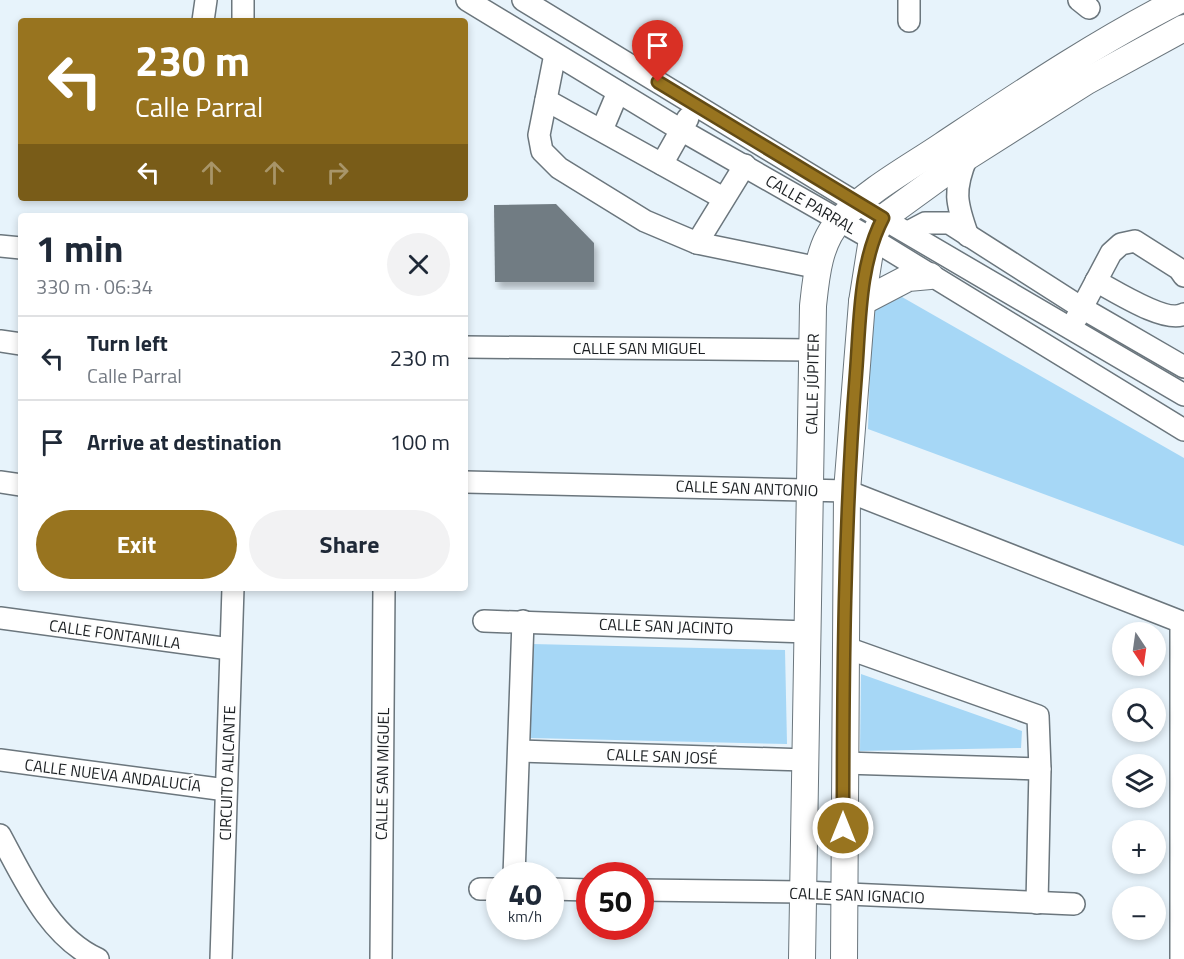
<!DOCTYPE html>
<meta charset="utf-8">
<style>
:root{--surface:#fff;--page:#f2f2f3;--text:#1f2937;--muted:#747a83;--line:#e0e1e3;--accent:#98741f}
body{margin:0;font-family:"Titillium Web",sans-serif;background:var(--page);color:var(--text);height:100vh;display:flex;flex-direction:column;font-size:22px;white-space:nowrap}
*{box-sizing:border-box;margin:0}
p{font-size:20px;color:var(--muted)}
.icon{flex:none;width:33px;height:33px;fill:none;stroke:currentColor;stroke-width:2;stroke-linecap:round;stroke-linejoin:round}
.map{position:relative;flex:1;overflow:hidden}
.drawer{position:absolute;left:18px;top:213px;width:450px;height:378px;display:flex;flex-direction:column;background:var(--surface);border-radius:6px;box-shadow:0 3px 9px #0003}
.drawer>*{flex:none}
.guide{position:absolute;left:18px;top:18px;width:450px;height:183px;border-radius:6px;box-shadow:0 3px 9px #0003;background:#98741f;color:#fff;overflow:hidden}
.needle{width:39px;rotate:167deg}
.buttons{position:absolute;left:1112px;top:622px;display:grid;gap:12px}
.buttons a{display:grid;place-items:center;width:54px;height:54px;border-radius:50%;background:var(--surface);box-shadow:0 3px 9px #0003;font-size:30px}
.speed{position:absolute;left:486px;top:862px;display:flex;gap:12px;font-size:30px;font-weight:700;text-align:center}
.speed>*{display:grid;place-content:center;width:78px;height:78px;border-radius:50%;background:var(--surface);box-shadow:0 3px 9px #0003;line-height:1}
.speed small{font-size:15px;font-weight:400}
.speed .limit{border:9px solid #d22;background:#fff;color:#111}
.pin{position:absolute;display:grid;place-items:center;width:51px;height:51px;color:#fff;margin:-62px -26px;border-radius:50% 50% 50% 0;rotate:-45deg;box-shadow:0 0 6px #0007}
.pin .icon{rotate:45deg}
.me{position:absolute;width:66px;margin:-33px;rotate:0deg;stroke-linejoin:round;filter:drop-shadow(0 0 4px #0008)}
.turn{display:flex;align-items:center;gap:21px;height:126px;padding:0 18px;font-size:27px}
.turn .icon{width:78px;height:78px;stroke-width:2.5}
.turn b{display:block;font-size:42px;line-height:51px}
.lanes{display:flex;align-items:center;height:57px;padding:0 18px;background:#0003;justify-content:center;gap:30px;direction:ltr}
.lanes .off{opacity:.35}
.round{display:grid;place-items:center;flex:none;width:63px;height:63px;border-radius:32px;background:var(--page)}
.headline{display:flex;align-items:center;justify-content:space-between;height:102px;padding:0 18px}
h1{font-size:36px;font-weight:700;line-height:45px}
.primary-button{display:flex;gap:12px;margin-top:auto;padding:12px 18px}
.primary-button a{flex:1;height:69px;border-radius:36px;background:var(--accent);color:#fff;font-size:24px;font-weight:700;line-height:69px;text-align:center}
.primary-button a+a{background:var(--page);color:var(--text)}
ul{padding:0;list-style:none}
li{display:flex;align-items:center;gap:18px;height:84px;padding:0 18px;border-top:2px solid var(--line)}
li div{flex:1}
li b{display:block;font-size:22px}
li em{font-style:normal}
.map>svg:first-child{display:block}
.green{fill:#a6d7f6}
.building{fill:#717c83;filter:url(#shadow)}
.lines{fill:none;stroke-linecap:round;stroke-linejoin:round}
.minor-casing{stroke:#6b767d;stroke-width:24}
.major-casing{stroke:#6b767d;stroke-width:28}
.minor{stroke:#fff;stroke-width:21}
.major{stroke:#fff;stroke-width:26}
.route-casing{stroke:#634b14;stroke-width:15}
.route{stroke:#98741f;stroke-width:10}
.labels{text-anchor:middle;dominant-baseline:central;stroke-width:4.5;stroke-linejoin:round;paint-order:stroke}
.street-label{font-size:16px;fill:#1c2023;stroke:#fefefe}
</style>
<div class="map">
<svg width="1184" height="959" viewBox="0 0 1184 959">
<defs>
<filter id="shadow"><feDropShadow dx="3.5" dy="6" stdDeviation="3" flood-color="#0004"/></filter>
</defs>
<rect width="100%" height="100%" fill="#e7f3fb"/>
<g class="green">
<polygon points="902,297 1184,458 1184,546 868,429 871,340 875,310"/>
<polygon points="532,644 785,650 787,744 530,738"/>
<polygon points="861,674 1022,731 1021,748 860,751"/>
</g>
<polygon class="building" points="556,204 594,243 594,282 495,282 494,205"/>
<g class="lines">
<defs>
<g id="minor">
<polyline points="243,0 243,21"/>
<polyline points="467,0 681,130 872,239 1184,430"/>
<polyline points="523,0 858,204 1184,395"/>
<polyline points="1079,0 1089,8"/>
<polyline points="203,21 206,0"/>
<polyline points="909,21 909,0"/>
<polyline points="555,54 539,135 542,151 559,168 645,221 697,243 819,268"/>
<polyline points="546,100 723,198"/>
<polyline points="602,130 618,92"/>
<path d="M967 157C953 190 956 203 968 236"/>
<polyline points="662,164 688,118"/>
<polyline points="908,232 925,223 949,223 1082,308 1184,367"/>
<polyline points="697,243 745,165"/>
<polyline points="0,246 21,248"/>
<path d="M1096 281C1115 291 1166 324 1184 314"/>
<polyline points="1076,319 1111,253 1121,244 1135,241 1179,269 1184,276"/>
<polyline points="0,341 21,344"/>
<polyline points="465,347 812,350"/>
<polyline points="0,482 21,485"/>
<polyline points="465,482 847,491 1184,623"/>
<polyline points="0,618 230,649"/>
<polyline points="484,621 808,632"/>
<polyline points="1181,622 1181,959"/>
<polyline points="844,647 1038,716 1040,769 1037,903"/>
<polyline points="519,751 806,760"/>
<polyline points="0,760 226,790"/>
<polyline points="844,763 1040,769"/>
<path d="M0 835C24 879 49 937 98 959"/>
<polyline points="514,876 523,621"/>
<polyline points="480,889 500,889"/>
<polyline points="550,889 590,890"/>
<polyline points="640,890 803,892 1074,904"/>
<polyline points="221,959 233,588"/>
<polyline points="381,959 384,588"/>
</g>
<g id="major">
<polyline points="862,302 908,278 930,276"/>
<path d="M802 959 813 306C816 277 819 242 840 220 868 190 909 168 943 145 1020 94 1097 42 1180 0"/>
<polyline points="844,959 847,491 862,302 872,239 883,218 967,157 1087,81 1184,28"/>
</g>
</defs>
<use href="#minor" class="minor-casing"/>
<use href="#major" class="major-casing"/>
<use href="#minor" class="minor"/>
<use href="#major" class="major"/>
</g>
<g class="lines">
<defs>
<path id="route" d="M658 82 883 218C859 264 860 322 856 373 844 525 843 677 843 828"/>
</defs>
<use href="#route" class="route-casing"/>
<use href="#route" class="route"/>
</g>
<g class="labels">
<g class="street-label">
<text transform="translate(811 204) rotate(30)">CALLE PARRAL</text>
<text x="639" y="348">CALLE SAN MIGUEL</text>
<text transform="translate(812 384) rotate(-89)">CALLE JÚPITER</text>
<text transform="translate(747 488) rotate(2)">CALLE SAN ANTONIO</text>
<text transform="translate(666 626) rotate(2)">CALLE SAN JACINTO</text>
<text transform="translate(115 634) rotate(8)">CALLE FONTANILLA</text>
<text transform="translate(662 756) rotate(2)">CALLE SAN JOSÉ</text>
<text transform="translate(227 773) rotate(-88)">CIRCUITO ALICANTE</text>
<text transform="translate(382 774) rotate(-89)">CALLE SAN MIGUEL</text>
<text transform="translate(113 775) rotate(7)">CALLE NUEVA ANDALUCÍA</text>
<text transform="translate(857 895) rotate(2)">CALLE SAN IGNACIO</text>
</g>
</g>
</svg>
<div class="buttons">
<a><svg class="needle" viewBox="-14 -14 28 28"><path d="M0-13l5 13h-10z" fill="#e53935"/><path d="M0 13l5-13h-10z" fill="#747a83"/></svg></a>
<a><svg class="icon" aria-label="search" viewBox="0 0 24 24"><circle cx="10" cy="10" r="6"/><path d="M15 15l6 6"/></svg></a>
<a><svg class="icon" aria-label="layers" viewBox="0 0 24 24"><path d="M12 4l9 5-9 5-9-5zM3 14l9 5 9-5"/></svg></a>
<a>+</a>
<a>−</a>
</div>
<div class="speed"><div>40<small>km/h</small></div><div class="limit">50</div></div>
<div class="pin" style="left:658px;top:82px;background:#d93025"><svg class="icon" aria-label="arrive" viewBox="0 0 24 24"><path d="M6 21V4h12l-3 4 3 4H6"/></svg></div>
<svg class="me" style="left:843px;top:828px" viewBox="-20 -20 40 40"><circle r="17" fill="#98741f" stroke="#fff" stroke-width="3"/><path d="M0-11L8 9 0 5-8 9z" fill="#fff"/></svg>
<div class="guide">
<div class="turn"><svg class="icon" aria-label="left" viewBox="0 0 24 24"><path d="M17 20v-9H6M10 6l-5 5 5 5"/></svg><div><b>230 m</b>Calle Parral</div></div>
<div class="lanes"><svg class="icon" aria-label="left" viewBox="0 0 24 24"><path d="M17 20v-9H6M10 6l-5 5 5 5"/></svg><svg class="icon off" aria-label="ahead" viewBox="0 0 24 24"><path d="M12 20V5M6 11l6-6 6 6"/></svg><svg class="icon off" aria-label="ahead" viewBox="0 0 24 24"><path d="M12 20V5M6 11l6-6 6 6"/></svg><svg class="icon off" aria-label="right" viewBox="0 0 24 24"><path d="M7 20v-9h11M14 6l5 5-5 5"/></svg></div>
</div>
<section class="drawer">
<div class="headline"><div><h1>1 min</h1><p>330 m · 06:34</p></div><a class="round"><svg class="icon" aria-label="close" viewBox="0 0 24 24"><path d="M6 6l12 12M18 6L6 18"/></svg></a></div>
<ul>
<li><svg class="icon" aria-label="left" viewBox="0 0 24 24"><path d="M17 20v-9H6M10 6l-5 5 5 5"/></svg><div><b>Turn left</b><p>Calle Parral</p></div><em>230 m</em></li>
<li><svg class="icon" aria-label="arrive" viewBox="0 0 24 24"><path d="M6 21V4h12l-3 4 3 4H6"/></svg><div><b>Arrive at destination</b></div><em>100 m</em></li>
</ul>
<div class="primary-button"><a>Exit</a><a>Share</a></div>
</section>
</div>
